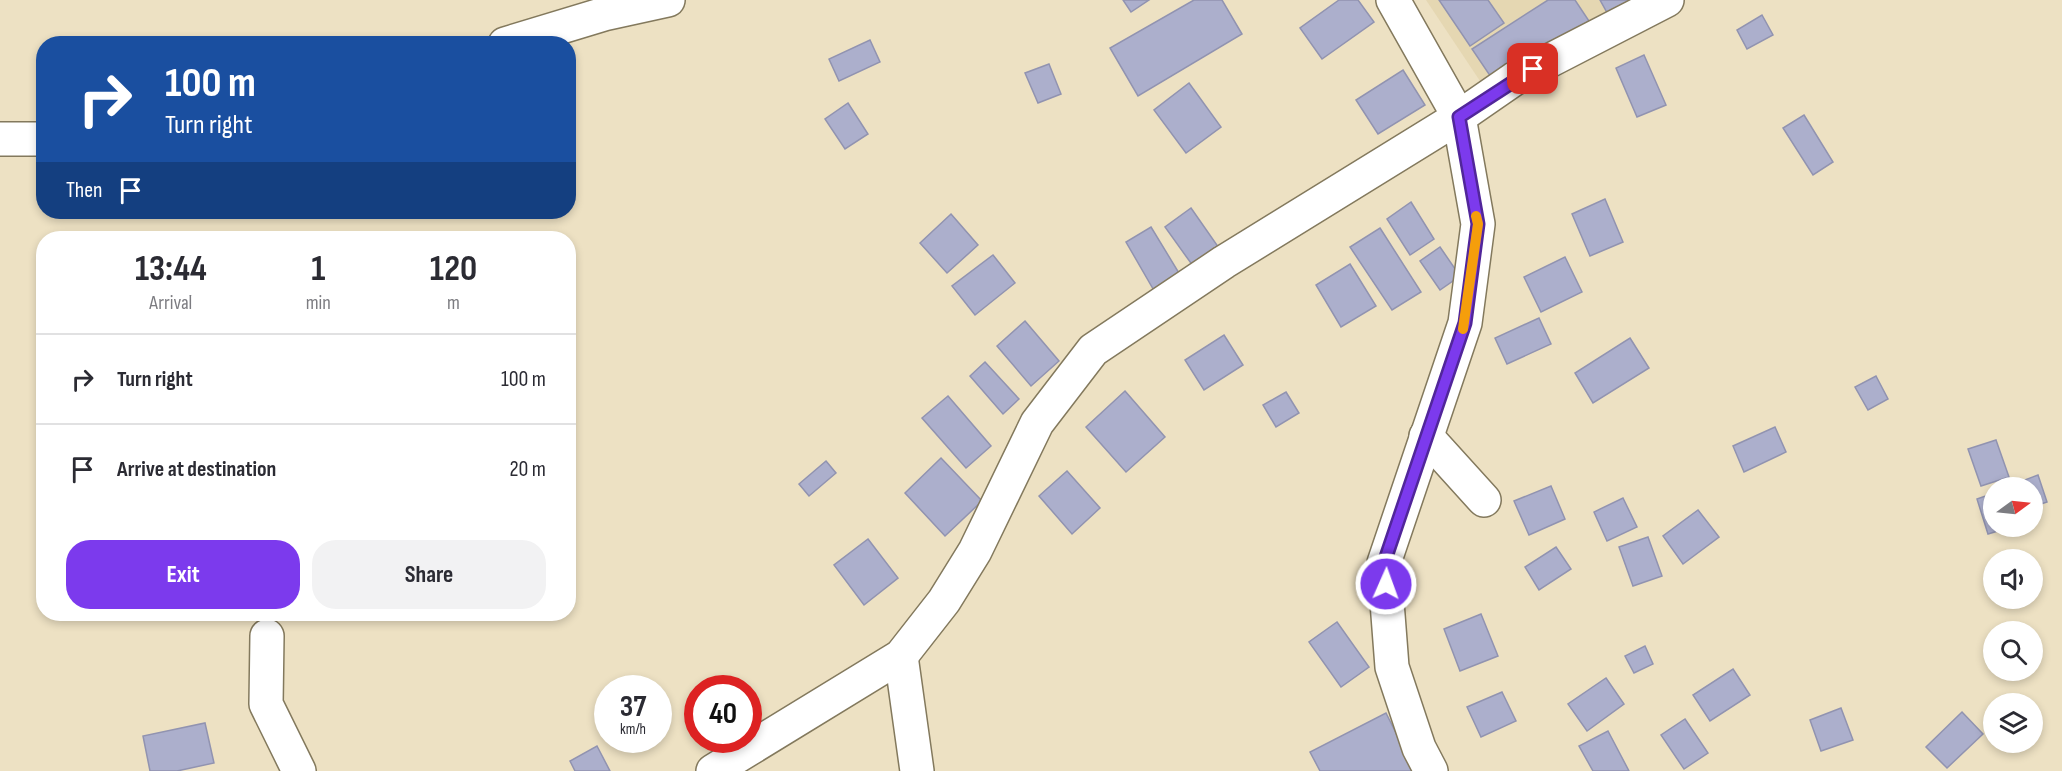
<!DOCTYPE html>
<style>
:root{--surface:#fff;--page:#f2f2f3;--text:#2b2b33;--muted:#7c7c81;--line:#e1e1e2;--accent:#7c3aed}
body{margin:0;font-family:"Sofia Sans Condensed",sans-serif;background:var(--page);color:var(--text);height:100vh;display:flex;flex-direction:column;font-size:22px;white-space:nowrap}
*{box-sizing:border-box;margin:0}
p{font-size:20px;color:var(--muted)}
.icon{flex:none;width:33px;height:33px;fill:none;stroke:currentColor;stroke-width:2;stroke-linecap:round;stroke-linejoin:round}
.map{position:relative;flex:1;overflow:hidden}
.side{position:absolute;left:36px;top:231px;width:540px;height:390px;display:flex;flex-direction:column;background:var(--surface);border-radius:24px;box-shadow:0 3px 9px #0003}
.side>*{flex:none}
.top-card{position:absolute;left:36px;top:36px;width:540px;height:183px;border-radius:24px;box-shadow:0 3px 9px #0003;background:#1a4fa0;color:#fff;overflow:hidden}
.needle{width:39px;rotate:75deg}
.buttons{position:absolute;left:1983px;top:477px;display:grid;gap:12px}
.buttons a{display:grid;place-items:center;width:60px;height:60px;border-radius:50%;background:var(--surface);box-shadow:0 3px 9px #0003;font-size:30px}
.speed{position:absolute;left:594px;top:675px;display:flex;gap:12px;font-size:30px;font-weight:700;text-align:center}
.speed>*{display:grid;place-content:center;width:78px;height:78px;border-radius:50%;background:var(--surface);box-shadow:0 3px 9px #0003;line-height:1}
.speed small{font-size:15px;font-weight:400}
.speed .limit{border:9px solid #d22;background:#fff;color:#111}
.pin{position:absolute;display:grid;place-items:center;width:51px;height:51px;color:#fff;margin:-26px;border-radius:12px;box-shadow:0 3px 9px #0006}
.me{position:absolute;width:66px;margin:-33px;rotate:2deg;stroke-linejoin:round;filter:drop-shadow(0 0 4px #0008)}
.turn{display:flex;align-items:center;gap:21px;height:126px;padding:0 30px;font-size:27px}
.turn .icon{width:78px;height:78px;stroke-width:2.5}
.turn b{display:block;font-size:42px;line-height:51px}
.then{display:flex;align-items:center;height:57px;padding:0 30px;background:#0003;gap:12px;font-size:22px}
.eta{display:flex;justify-content:space-evenly;align-items:center;height:102px;text-align:center}
.eta b{font-size:36px;font-weight:700;line-height:42px}
.action{display:flex;gap:12px;margin-top:auto;padding:12px 30px}
.action a{flex:1;height:69px;border-radius:24px;background:var(--accent);color:#fff;font-size:24px;font-weight:700;line-height:69px;text-align:center}
.action a+a{background:var(--page);color:var(--text)}
ul{padding:0;list-style:none}
li{display:flex;align-items:center;gap:18px;height:90px;padding:0 30px;border-top:2px solid var(--line)}
li div{flex:1}
li b{display:block;font-size:22px}
li em{font-style:normal}
.map>svg:first-child{display:block}
.built{fill:#e5d7b2}
.building{fill:#acafcc;stroke:#9193b0;stroke-width:1.5}
.lines{fill:none;stroke-linecap:round;stroke-linejoin:round}
.minor-casing{stroke:#83795d;stroke-width:36}
.minor{stroke:#fff;stroke-width:33}
.route-casing{stroke:#51269a;stroke-width:15}
.route{stroke:#7c3aed;stroke-width:10}
.slow{stroke:#f59e0b;stroke-width:10}
</style>
<div class="map">
<svg width="2062" height="771" viewBox="0 0 2062 771">
<rect width="100%" height="100%" fill="#ede1c3"/>
<polygon class="built" points="1426,0 1662,0 1484,87"/>
<g class="building">
<polygon points="1123,0 1149,0 1131,12"/>
<polygon points="1194,0 1222,0 1242,34 1138,96 1110,48"/>
<polygon points="1339,0 1358,0 1374,22 1322,59 1300,28"/>
<polygon points="1439,0 1488,0 1504,23 1470,46"/>
<polygon points="1548,0 1575,0 1589,21 1495,83 1472,49"/>
<polygon points="1600,0 1643,0 1610,18"/>
<polygon points="1762,15 1773,35 1747,49 1737,30"/>
<polygon points="870,40 880,62 839,81 829,59"/>
<polygon points="1644,55 1666,105 1637,117 1616,68"/>
<polygon points="1049,64 1061,94 1038,103 1025,73"/>
<polygon points="1403,70 1425,105 1378,134 1356,100"/>
<polygon points="1189,83 1221,127 1186,153 1154,110"/>
<polygon points="848,103 868,134 845,149 825,119"/>
<polygon points="1804,115 1833,162 1813,175 1783,128"/>
<polygon points="1605,199 1623,242 1590,256 1572,214"/>
<polygon points="1411,202 1434,239 1410,255 1387,219"/>
<polygon points="1191,208 1219,248 1193,266 1165,227"/>
<polygon points="951,214 978,245 947,273 920,243"/>
<polygon points="1151,227 1182,278 1156,294 1126,242"/>
<polygon points="1380,228 1421,292 1392,310 1350,247"/>
<polygon points="1440,247 1460,276 1440,290 1420,261"/>
<polygon points="993,255 1015,283 975,315 952,286"/>
<polygon points="1565,257 1582,292 1541,312 1524,277"/>
<polygon points="1350,264 1376,306 1341,327 1316,285"/>
<polygon points="1539,318 1551,344 1507,364 1495,338"/>
<polygon points="1025,321 1059,361 1031,386 997,346"/>
<polygon points="1224,335 1243,365 1204,390 1185,360"/>
<polygon points="1630,338 1649,368 1593,403 1575,373"/>
<polygon points="985,362 1019,399 1003,414 970,376"/>
<polygon points="1876,376 1888,399 1868,410 1855,387"/>
<polygon points="1125,391 1165,437 1126,472 1086,427"/>
<polygon points="1286,392 1299,413 1276,427 1263,405"/>
<polygon points="948,396 991,446 966,468 922,418"/>
<polygon points="1775,427 1786,452 1744,472 1733,446"/>
<polygon points="1996,440 2009,477 1981,486 1968,449"/>
<polygon points="941,458 982,501 945,536 905,493"/>
<polygon points="826,461 836,473 809,496 799,484"/>
<polygon points="1067,471 1100,508 1072,534 1039,496"/>
<polygon points="2038,475 2047,502 2032,507 2032,488 2004,488"/>
<polygon points="1551,486 1565,519 1529,535 1514,501"/>
<polygon points="1994,493 1994,526 2011,527 1988,534 1977,499"/>
<polygon points="1623,498 1637,527 1607,541 1594,512"/>
<polygon points="1698,510 1719,537 1683,564 1663,536"/>
<polygon points="1648,537 1662,576 1633,586 1619,547"/>
<polygon points="868,539 898,578 864,605 834,565"/>
<polygon points="1556,547 1571,569 1539,590 1525,567"/>
<polygon points="1481,614 1498,656 1460,671 1444,629"/>
<polygon points="1337,622 1369,667 1341,687 1309,642"/>
<polygon points="1645,646 1653,664 1634,673 1625,656"/>
<polygon points="1733,669 1750,695 1710,721 1693,695"/>
<polygon points="1606,678 1624,704 1587,731 1568,704"/>
<polygon points="1502,692 1516,721 1481,737 1467,707"/>
<polygon points="1841,708 1853,740 1821,751 1810,720"/>
<polygon points="1962,712 1983,734 1947,768 1926,747"/>
<polygon points="1386,713 1415,771 1320,771 1310,752"/>
<polygon points="1685,719 1708,753 1684,769 1661,735"/>
<polygon points="205,723 214,763 177,771 150,771 143,736"/>
<polygon points="1608,731 1629,771 1593,771 1579,746"/>
<polygon points="597,746 610,771 575,771 570,761"/>
</g>
<g class="lines">
<defs>
<g id="minor">
<polyline points="1393,0 1459,117 1478,224 1465,323 1384,563 1392,667 1419,748 1431,771"/>
<polyline points="505,44 604,14 668,0"/>
<polyline points="0,139 44,139"/>
<polyline points="1426,436 1484,500"/>
<polyline points="267,636 266,704 299,771"/>
<polyline points="901,656 917,771"/>
<polyline points="713,771 901,656 944,601 975,551 1037,423 1093,350 1224,262 1459,117 1514,79 1667,0"/>
</g>
</defs>
<use href="#minor" class="minor-casing"/>
<use href="#minor" class="minor"/>
</g>
<g class="lines">
<defs>
<polyline id="route" points="1386,584 1384,563 1465,323 1478,224 1459,117 1533,69"/>
</defs>
<use href="#route" class="route-casing"/>
<use href="#route" class="route"/>
<polyline class="slow" points="1463,329 1478,224 1476,216"/>
</g>
</svg>
<div class="buttons">
<a><svg class="needle" viewBox="-14 -14 28 28"><path d="M0-13l5 13h-10z" fill="#e53935"/><path d="M0 13l5-13h-10z" fill="#7c7c81"/></svg></a>
<a><svg class="icon" aria-label="sound" viewBox="0 0 24 24"><path d="M4 9h4l5-4v14l-5-4H4zM17 9q2 3 0 6"/></svg></a>
<a><svg class="icon" aria-label="search" viewBox="0 0 24 24"><circle cx="10" cy="10" r="6"/><path d="M15 15l6 6"/></svg></a>
<a><svg class="icon" aria-label="layers" viewBox="0 0 24 24"><path d="M12 4l9 5-9 5-9-5zM3 14l9 5 9-5"/></svg></a>
</div>
<div class="speed"><div>37<small>km/h</small></div><div class="limit">40</div></div>
<div class="pin" style="left:1533px;top:69px;background:#d93025"><svg class="icon" aria-label="arrive" viewBox="0 0 24 24"><path d="M6 21V4h12l-3 4 3 4H6"/></svg></div>
<svg class="me" style="left:1386px;top:584px" viewBox="-20 -20 40 40"><circle r="17" fill="#7c3aed" stroke="#fff" stroke-width="3"/><path d="M0-11L8 9 0 5-8 9z" fill="#fff"/></svg>
<div class="top-card">
<div class="turn"><svg class="icon" aria-label="right" viewBox="0 0 24 24"><path d="M7 20v-9h11M14 6l5 5-5 5"/></svg><div><b>100 m</b>Turn right</div></div>
<div class="then">Then<svg class="icon" aria-label="arrive" viewBox="0 0 24 24"><path d="M6 21V4h12l-3 4 3 4H6"/></svg></div>
</div>
<section class="side">
<div class="eta">
<div><b>13:44</b><p>Arrival</p></div>
<div><b>1</b><p>min</p></div>
<div><b>120</b><p>m</p></div>
</div>
<ul>
<li><svg class="icon" aria-label="right" viewBox="0 0 24 24"><path d="M7 20v-9h11M14 6l5 5-5 5"/></svg><div><b>Turn right</b></div><em>100 m</em></li>
<li><svg class="icon" aria-label="arrive" viewBox="0 0 24 24"><path d="M6 21V4h12l-3 4 3 4H6"/></svg><div><b>Arrive at destination</b></div><em>20 m</em></li>
</ul>
<div class="action"><a>Exit</a><a>Share</a></div>
</section>
</div>
